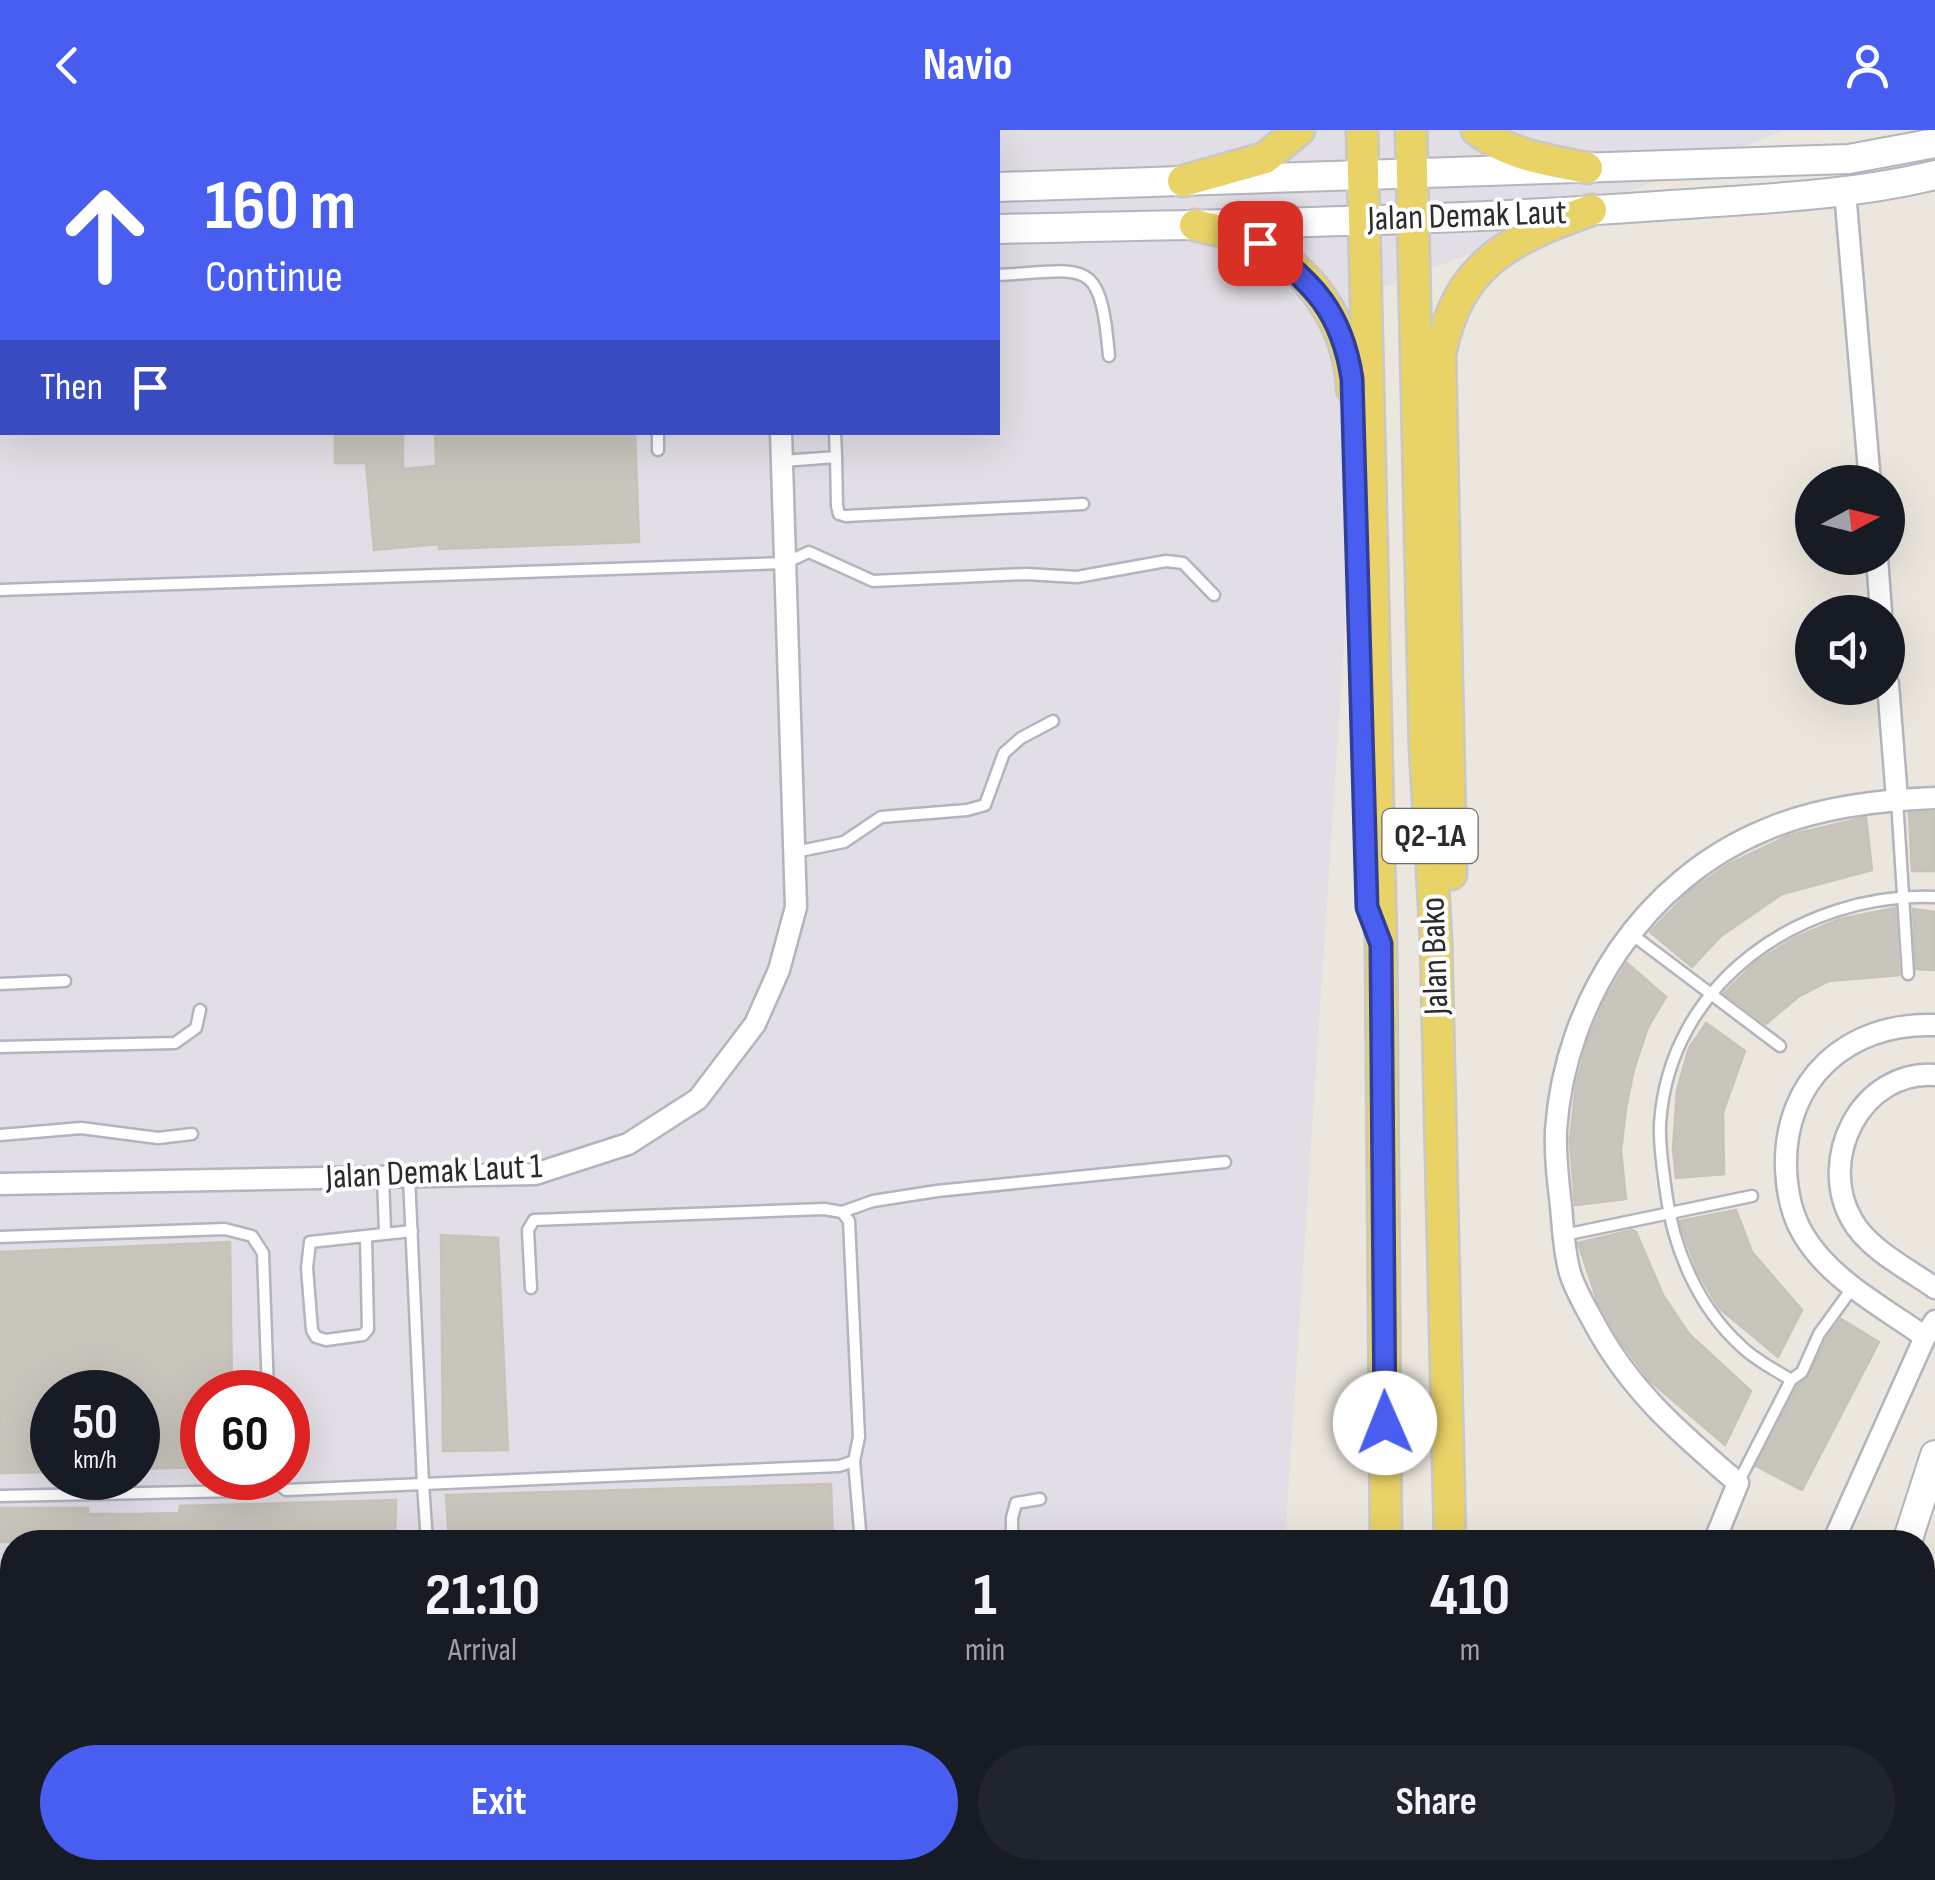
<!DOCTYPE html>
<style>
:root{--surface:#171b24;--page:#20242c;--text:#f1f3f6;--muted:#9ea1a6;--accent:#485ef0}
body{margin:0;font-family:"Sofia Sans Condensed",sans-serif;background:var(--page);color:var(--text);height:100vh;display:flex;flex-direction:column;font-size:38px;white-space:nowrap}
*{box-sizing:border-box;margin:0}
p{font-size:32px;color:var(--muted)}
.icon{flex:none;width:55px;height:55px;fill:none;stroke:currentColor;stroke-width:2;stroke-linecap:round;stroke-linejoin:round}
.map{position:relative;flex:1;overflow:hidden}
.details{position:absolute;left:0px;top:1400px;width:1935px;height:350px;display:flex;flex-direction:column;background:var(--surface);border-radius:40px 40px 0 0;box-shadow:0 10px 40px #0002}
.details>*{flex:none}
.hud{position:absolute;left:0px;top:0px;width:1000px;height:305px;box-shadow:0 10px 40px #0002;background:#485ef0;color:#fff;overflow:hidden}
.needle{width:65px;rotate:83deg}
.tools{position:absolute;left:1795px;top:335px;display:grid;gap:20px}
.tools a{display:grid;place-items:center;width:110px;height:110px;border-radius:50%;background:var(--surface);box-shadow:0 10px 40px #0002;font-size:50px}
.speed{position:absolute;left:30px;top:1240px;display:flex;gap:20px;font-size:50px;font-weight:700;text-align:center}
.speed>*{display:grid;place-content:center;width:130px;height:130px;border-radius:50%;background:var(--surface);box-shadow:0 10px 40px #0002;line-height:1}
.speed small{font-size:25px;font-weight:400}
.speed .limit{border:15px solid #d22;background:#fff;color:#111}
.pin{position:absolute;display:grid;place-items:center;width:85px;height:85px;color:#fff;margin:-42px;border-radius:20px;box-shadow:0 5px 15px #0006}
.me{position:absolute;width:110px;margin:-55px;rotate:359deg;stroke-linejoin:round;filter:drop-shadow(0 0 8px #0008)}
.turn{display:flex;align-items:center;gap:35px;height:210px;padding:0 40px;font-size:45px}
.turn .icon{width:130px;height:130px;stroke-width:2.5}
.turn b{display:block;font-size:70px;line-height:85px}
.then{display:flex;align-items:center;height:95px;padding:0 40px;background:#0003;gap:20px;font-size:38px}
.eta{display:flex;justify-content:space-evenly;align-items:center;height:170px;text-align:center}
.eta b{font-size:60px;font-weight:700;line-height:70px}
.primary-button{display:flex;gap:20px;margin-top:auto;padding:20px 40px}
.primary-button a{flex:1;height:115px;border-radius:60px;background:var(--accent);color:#fff;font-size:40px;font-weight:700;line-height:115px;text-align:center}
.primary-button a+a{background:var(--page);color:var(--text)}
header{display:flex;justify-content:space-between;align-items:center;height:130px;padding:0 40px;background:var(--accent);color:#fff;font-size:45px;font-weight:700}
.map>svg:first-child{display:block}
.industrial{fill:#e1dee5;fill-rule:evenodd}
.building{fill:#c8c5bd;stroke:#c8c3b8;stroke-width:2.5}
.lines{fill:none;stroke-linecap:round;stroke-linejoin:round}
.lane-casing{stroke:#b2b4be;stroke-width:15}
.street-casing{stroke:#b2b4be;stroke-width:25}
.secondary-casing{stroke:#b2b4be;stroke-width:32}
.primary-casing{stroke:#c8c8c8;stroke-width:35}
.lane{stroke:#fff;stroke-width:10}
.street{stroke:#fff;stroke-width:20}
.secondary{stroke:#fff;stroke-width:28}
.primary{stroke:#e9d266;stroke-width:30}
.route-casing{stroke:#2f3d9c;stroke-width:25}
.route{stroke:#485ef0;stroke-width:18}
.labels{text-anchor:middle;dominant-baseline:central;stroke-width:8;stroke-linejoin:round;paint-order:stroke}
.shield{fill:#fff;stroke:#6b6b6b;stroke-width:2.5}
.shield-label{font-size:32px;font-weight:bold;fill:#2b2b2b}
.street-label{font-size:35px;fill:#2b2b2b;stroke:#fff}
</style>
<header><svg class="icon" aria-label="back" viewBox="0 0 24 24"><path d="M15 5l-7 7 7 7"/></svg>Navio<svg class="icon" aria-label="person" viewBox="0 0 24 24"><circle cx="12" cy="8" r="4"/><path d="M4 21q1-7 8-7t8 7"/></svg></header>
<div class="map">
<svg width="1935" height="1750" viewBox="0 0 1935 1750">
<rect width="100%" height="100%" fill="#ece7de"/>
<path class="industrial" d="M0 0H1785L1367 164 1285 1412H12V1512H0ZM2 2H998V302H2ZM52 1262H138V1348H52ZM202 1262H288V1348H202Z"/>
<g class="building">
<polygon points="335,302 403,302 403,339 436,336 435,302 635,302 639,412 439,419 439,414 374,420 366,333 335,333"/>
<polygon points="1935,682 1935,741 1912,741 1909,683"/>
<polygon points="1866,687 1872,740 1782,764 1721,806 1692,837 1650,802 1691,760 1729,734 1790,705"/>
<polygon points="1895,778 1899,845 1829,851 1798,867 1766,894 1724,863 1756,832 1796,807 1840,789"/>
<polygon points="1913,779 1935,782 1935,840 1916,839"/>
<polygon points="1627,833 1666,867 1648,897 1634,939 1626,978 1621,1021 1626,1069 1575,1075 1570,1010 1576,955 1588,910 1606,868"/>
<polygon points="1706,893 1745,921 1723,982 1724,1044 1676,1048 1673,1019 1677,960 1689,918"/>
<polygon points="1736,1080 1752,1122 1802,1180 1778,1227 1719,1178 1698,1142 1683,1102 1680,1091"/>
<polygon points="1632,1100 1636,1102 1663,1165 1689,1204 1751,1261 1725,1315 1650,1251 1619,1209 1597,1170 1578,1113"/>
<polygon points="441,1105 498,1108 508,1320 443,1321"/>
<polygon points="230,1112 232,1262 202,1262 202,1337 138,1339 138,1262 52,1262 52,1342 0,1343 0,1122"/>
<polygon points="1841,1189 1879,1212 1802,1360 1756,1336 1798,1256 1809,1246 1827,1208"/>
<polygon points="831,1354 833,1412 449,1412 446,1365"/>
<polygon points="396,1370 395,1412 0,1412 0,1378 88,1378 88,1384 133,1384 179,1383 180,1376"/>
</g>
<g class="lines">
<defs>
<g id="lane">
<polyline points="500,0 502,2"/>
<polyline points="641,2 646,0"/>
<polyline points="932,2 943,0"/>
<path d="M998 145C1088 140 1100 125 1109 226"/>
<polyline points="0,283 2,283"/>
<polyline points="658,320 658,302"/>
<polyline points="836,327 837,376 839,384 846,386 1083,374"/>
<polyline points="783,331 836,327 835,302"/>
<polyline points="0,460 785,433 809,422 873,451 1026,444 1077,447 1166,431 1183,433 1214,465"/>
<polyline points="1897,670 1908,844"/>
<polyline points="795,722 844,712 881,687 967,680 985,675 1004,623 1021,608 1053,591"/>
<polyline points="1630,803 1780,916"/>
<polyline points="0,854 65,851"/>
<polyline points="0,917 175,913 196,898 200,880"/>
<polyline points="0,1005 81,998 158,1008 192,1004"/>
<polyline points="409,1047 423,1354 839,1336 854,1331"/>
<polyline points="383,1048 385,1101"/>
<polyline points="842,1082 873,1071 937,1061 1225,1032"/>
<polyline points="1564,1105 1752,1066"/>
<polyline points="366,1106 368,1199 363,1205 326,1210 316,1207 312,1200 307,1138 310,1112 412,1101"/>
<polyline points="0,1107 225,1099 252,1106 263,1123 268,1262"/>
<polyline points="531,1158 528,1100 534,1090 824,1079 842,1082 849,1091 859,1307 854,1331 861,1412"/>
<path d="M1791 1250C1774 1239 1755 1230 1741 1216 1698 1177 1673 1118 1666 1062 1663 1039 1659 1017 1660 994 1669 852 1802 762 1935 767"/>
<polyline points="271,1348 286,1360 423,1354 427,1412"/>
<polyline points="1738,1353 1791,1250 1802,1242 1819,1204 1853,1157"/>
<polyline points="0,1366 240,1361 271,1351"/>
<polyline points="1012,1412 1012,1388 1016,1373 1040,1369"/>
<polyline points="0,1499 12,1499"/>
<polyline points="1577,1738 1577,1750"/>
<polyline points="1856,1738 1857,1750"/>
</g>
<g id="street">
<polyline points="772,0 772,2"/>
<polyline points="1845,62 1870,352"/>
<polyline points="1877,428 1881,482"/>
<polyline points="1888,554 1897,669"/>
<path d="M1935 945C1861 940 1817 1029 1852 1090 1868 1119 1908 1139 1935 1158"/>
<polyline points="0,1054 535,1044 628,1014 698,969 755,894 779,840 796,777 781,302"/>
<path d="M1925 1207C1883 1177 1829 1149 1803 1104 1791 1084 1787 1062 1786 1039 1783 950 1847 892 1935 895"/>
<path d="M1714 1412 1738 1353C1679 1302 1630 1261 1593 1191 1585 1176 1575 1160 1570 1143 1564 1122 1563 1098 1561 1076 1558 1051 1555 1026 1556 1000 1565 871 1644 750 1765 700 1818 677 1878 670 1935 668"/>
<polyline points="1833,1412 1925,1207 1935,1191"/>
</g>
<g id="secondary">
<polyline points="998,57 1849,29 1935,13"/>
<polyline points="0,89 2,88"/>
<path d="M998 99C1217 94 1437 92 1657 76 1750 69 1844 67 1935 45"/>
<polyline points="0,123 2,123"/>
<polyline points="1907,1412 1935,1325"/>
<polyline points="1905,1738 1905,1750"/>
</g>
<g id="primary">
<polyline points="1362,0 1381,814 1386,1412"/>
<polyline points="1411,0 1425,618 1436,809 1450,1412"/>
<path d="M1477 0C1511 26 1547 30 1587 38"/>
<polyline points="1183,51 1265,28 1299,0"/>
<path d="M1195 95C1216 101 1242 104 1262 115 1315 144 1350 199 1352 259"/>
<path d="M1451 744 1440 224C1458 133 1510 109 1591 80"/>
<polyline points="1390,1738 1390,1750"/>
<polyline points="1455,1738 1455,1750"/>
</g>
</defs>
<use href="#lane" class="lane-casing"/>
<use href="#street" class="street-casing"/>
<use href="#secondary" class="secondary-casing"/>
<use href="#primary" class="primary-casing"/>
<use href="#lane" class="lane"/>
<use href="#street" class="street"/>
<use href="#secondary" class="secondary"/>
<use href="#primary" class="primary"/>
</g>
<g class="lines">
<defs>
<path id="route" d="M1260 113C1313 152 1342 182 1352 249L1367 777 1381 814 1385 1293"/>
</defs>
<use href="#route" class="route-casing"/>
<use href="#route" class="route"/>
</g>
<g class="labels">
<rect class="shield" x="1382.5" y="679" width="95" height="54" rx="8"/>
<g class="shield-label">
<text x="1430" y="706">Q2-1A</text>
</g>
<g class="street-label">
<text transform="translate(1467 86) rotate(-2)">Jalan Demak Laut</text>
<text transform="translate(1435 826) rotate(-92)">Jalan Bako</text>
<text transform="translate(434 1042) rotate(-3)">Jalan Demak Laut 1</text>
</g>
</g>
</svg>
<div class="tools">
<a><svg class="needle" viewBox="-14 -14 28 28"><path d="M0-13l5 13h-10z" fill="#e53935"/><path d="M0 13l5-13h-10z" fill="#9ea1a6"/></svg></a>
<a><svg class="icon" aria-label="sound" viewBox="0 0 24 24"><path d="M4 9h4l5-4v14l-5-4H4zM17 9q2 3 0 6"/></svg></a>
</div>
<div class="speed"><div>50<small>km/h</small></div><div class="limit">60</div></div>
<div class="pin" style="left:1260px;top:113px;background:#d93025"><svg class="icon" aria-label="arrive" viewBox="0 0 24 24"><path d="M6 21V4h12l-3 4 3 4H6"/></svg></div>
<svg class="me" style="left:1385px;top:1293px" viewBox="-20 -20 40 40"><circle r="19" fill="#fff"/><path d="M0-13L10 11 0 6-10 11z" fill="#485ef0"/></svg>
<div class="hud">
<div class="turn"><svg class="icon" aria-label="ahead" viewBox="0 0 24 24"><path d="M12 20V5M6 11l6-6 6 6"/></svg><div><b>160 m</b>Continue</div></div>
<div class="then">Then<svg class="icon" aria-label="arrive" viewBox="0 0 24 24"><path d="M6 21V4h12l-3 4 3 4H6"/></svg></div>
</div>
<section class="details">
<div class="eta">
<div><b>21:10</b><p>Arrival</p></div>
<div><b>1</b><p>min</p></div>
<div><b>410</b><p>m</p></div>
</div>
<div class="primary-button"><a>Exit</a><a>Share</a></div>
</section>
</div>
